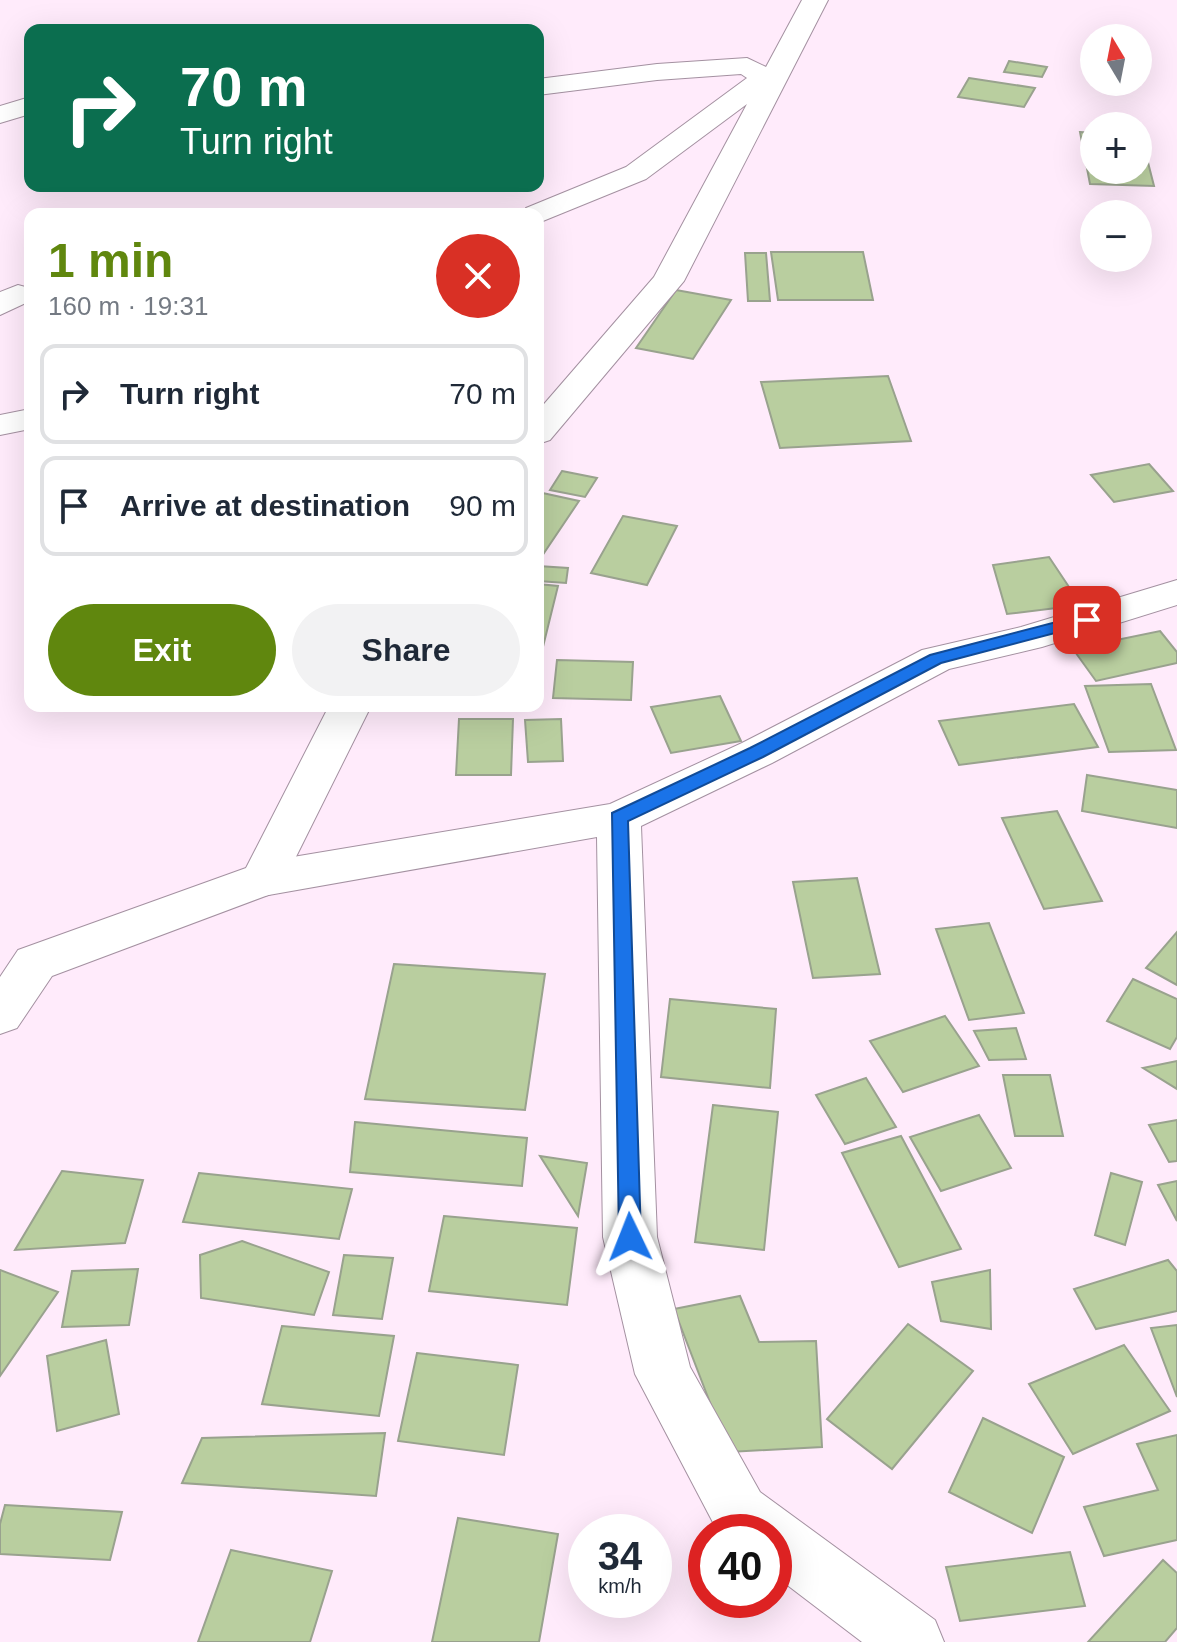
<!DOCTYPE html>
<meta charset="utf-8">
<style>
:root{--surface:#fff;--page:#f2f2f3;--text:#1f2937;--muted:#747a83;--line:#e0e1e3;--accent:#60870e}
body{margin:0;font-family:Helvetica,sans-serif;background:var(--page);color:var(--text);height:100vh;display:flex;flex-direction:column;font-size:30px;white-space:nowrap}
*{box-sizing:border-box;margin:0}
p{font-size:26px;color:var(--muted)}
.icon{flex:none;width:44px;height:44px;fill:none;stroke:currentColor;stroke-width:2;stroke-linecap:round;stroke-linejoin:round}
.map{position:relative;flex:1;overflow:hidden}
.drawer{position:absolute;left:24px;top:208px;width:520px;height:504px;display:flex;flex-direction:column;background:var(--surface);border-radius:16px;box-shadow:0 8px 32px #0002}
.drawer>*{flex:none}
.banner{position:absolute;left:24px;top:24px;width:520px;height:168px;border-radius:16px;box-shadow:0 8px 32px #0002;background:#0b6e4f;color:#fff;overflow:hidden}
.needle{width:52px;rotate:350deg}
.controls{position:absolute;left:1080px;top:24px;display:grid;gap:16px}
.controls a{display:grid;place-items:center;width:72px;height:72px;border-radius:50%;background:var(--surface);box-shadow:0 8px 32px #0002;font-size:40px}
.speed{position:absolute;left:568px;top:1514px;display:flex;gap:16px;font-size:40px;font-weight:700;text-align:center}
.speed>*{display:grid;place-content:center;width:104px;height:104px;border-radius:50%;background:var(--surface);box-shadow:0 8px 32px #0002;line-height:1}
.speed small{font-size:20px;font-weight:400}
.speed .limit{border:12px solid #d22;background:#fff;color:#111}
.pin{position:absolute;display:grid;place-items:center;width:68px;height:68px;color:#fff;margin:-34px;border-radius:16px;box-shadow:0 4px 12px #0006}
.me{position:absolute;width:88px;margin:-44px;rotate:358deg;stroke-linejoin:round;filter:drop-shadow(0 0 6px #0008)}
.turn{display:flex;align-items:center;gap:28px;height:168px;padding:0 24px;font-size:36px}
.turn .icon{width:104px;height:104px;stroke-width:2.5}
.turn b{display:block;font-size:56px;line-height:68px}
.round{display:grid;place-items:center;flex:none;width:84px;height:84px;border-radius:42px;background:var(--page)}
.overview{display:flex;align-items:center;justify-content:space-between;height:136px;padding:0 24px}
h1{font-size:48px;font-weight:800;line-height:60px;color:var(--accent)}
.button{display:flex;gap:16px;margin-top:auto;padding:16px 24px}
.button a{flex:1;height:92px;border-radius:48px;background:var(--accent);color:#fff;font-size:32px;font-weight:800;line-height:92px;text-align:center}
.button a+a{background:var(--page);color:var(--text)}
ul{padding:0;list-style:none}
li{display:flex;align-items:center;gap:24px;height:100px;margin:0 16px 12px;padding:0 8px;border:4px solid var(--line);border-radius:16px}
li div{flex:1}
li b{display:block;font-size:30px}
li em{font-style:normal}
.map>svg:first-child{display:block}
.building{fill:#b9ce9f;stroke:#99a28e;stroke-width:2}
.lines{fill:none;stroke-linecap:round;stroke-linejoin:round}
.minor-casing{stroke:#a491a1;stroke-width:2}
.tertiary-casing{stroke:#a491a1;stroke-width:2}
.minor{fill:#fff;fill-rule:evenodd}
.tertiary{fill:#fff;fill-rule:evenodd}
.route{fill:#1a73e8;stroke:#114b97;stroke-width:2}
</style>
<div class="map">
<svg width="1177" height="1642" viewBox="0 0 1177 1642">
<rect width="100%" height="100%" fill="#ffebfb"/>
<g class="building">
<polygon points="1009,61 1047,67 1042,77 1004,72"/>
<polygon points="969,78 1035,88 1024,107 958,97"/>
<polygon points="1080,132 1094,133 1094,170 1138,170 1141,135 1154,186 1090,184"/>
<polygon points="771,252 863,252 873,300 778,300"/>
<polygon points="745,253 766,253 770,301 748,301"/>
<polygon points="676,290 731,300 693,359 636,348"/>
<polygon points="888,376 911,441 780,448 761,382"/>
<polygon points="1149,464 1173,491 1114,502 1091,475"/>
<polygon points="562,471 597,478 585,497 550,490"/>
<polygon points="538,492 579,501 540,559 538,558"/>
<polygon points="623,516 677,526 647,585 591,573"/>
<polygon points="1049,557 1081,605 1007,614 993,565"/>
<polygon points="538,566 568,568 566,583 538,581"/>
<polygon points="538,584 558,586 538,667"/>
<polygon points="1160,631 1177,652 1177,663 1096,681 1073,649"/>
<polygon points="557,660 633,662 631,700 553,698"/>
<polygon points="1151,684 1176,750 1109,752 1085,686"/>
<polygon points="720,696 741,741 671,753 651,707"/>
<polygon points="1074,704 1098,747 959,765 939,721"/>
<polygon points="459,719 513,719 511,775 456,775"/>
<polygon points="561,719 563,761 528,762 525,720"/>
<polygon points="1087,775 1177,790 1177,828 1082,811"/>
<polygon points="1057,811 1102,901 1044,909 1002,818"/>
<polygon points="857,878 880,974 813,978 793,882"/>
<polygon points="989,923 1024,1013 969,1020 936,929"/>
<polygon points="1177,932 1177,985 1146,968"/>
<polygon points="394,964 545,974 525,1110 365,1099"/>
<polygon points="1133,979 1177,999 1177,1037 1170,1049 1107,1021"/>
<polygon points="670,999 776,1009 770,1088 661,1077"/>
<polygon points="945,1016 979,1066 903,1092 870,1041"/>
<polygon points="1016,1028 1026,1059 989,1060 974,1031"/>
<polygon points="1177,1061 1177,1089 1143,1068"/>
<polygon points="1003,1075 1050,1075 1063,1136 1015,1136"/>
<polygon points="866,1078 896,1127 845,1144 816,1095"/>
<polygon points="713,1105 778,1112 764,1250 695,1242"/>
<polygon points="979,1115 1011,1168 941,1191 910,1137"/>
<polygon points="1177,1120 1177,1161 1169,1162 1149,1125"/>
<polygon points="355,1122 527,1138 522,1186 350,1172"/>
<polygon points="901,1136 961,1249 899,1267 842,1153"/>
<polygon points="540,1156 587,1163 578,1216"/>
<polygon points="62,1171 143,1180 125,1243 15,1250"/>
<polygon points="199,1173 352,1189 339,1239 183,1222"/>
<polygon points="1111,1173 1142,1182 1125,1245 1095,1235"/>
<polygon points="1177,1181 1177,1221 1158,1185"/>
<polygon points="444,1216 577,1228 567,1305 429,1291"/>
<polygon points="242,1241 329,1272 314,1315 201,1298 200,1255"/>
<polygon points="344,1255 393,1258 382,1319 333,1315"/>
<polygon points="1168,1260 1177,1271 1177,1311 1096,1329 1074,1289"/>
<polygon points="138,1269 129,1325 62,1327 72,1271"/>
<polygon points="0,1270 58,1292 0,1376"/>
<polygon points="990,1270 991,1329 941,1321 932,1282"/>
<polygon points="740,1296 759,1342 816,1341 822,1447 729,1452 674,1309"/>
<polygon points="908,1324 973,1371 892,1469 827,1419"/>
<polygon points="1177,1325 1177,1397 1151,1328"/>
<polygon points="282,1326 394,1336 379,1416 262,1404"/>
<polygon points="106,1340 119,1414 57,1431 47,1356"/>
<polygon points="1124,1345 1170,1411 1073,1454 1029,1384"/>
<polygon points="417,1353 518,1365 504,1455 398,1441"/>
<polygon points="983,1418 1064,1457 1032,1533 949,1492"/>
<polygon points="385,1433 376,1496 182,1483 202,1438"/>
<polygon points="1177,1435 1177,1540 1104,1556 1084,1507 1158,1490 1137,1444"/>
<polygon points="5,1505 122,1512 110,1560 0,1554 0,1524"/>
<polygon points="458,1518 558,1534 539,1642 432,1642"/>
<polygon points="231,1550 332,1571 310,1642 198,1642"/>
<polygon points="1070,1552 1085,1606 960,1621 946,1567"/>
<polygon points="1163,1560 1177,1573 1177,1628 1165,1642 1088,1642"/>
</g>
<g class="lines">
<defs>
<g id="minor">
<polygon points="802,0 828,0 684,281 550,440 538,444 538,411 654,277 747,104 646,179 538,223 538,214 522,214 526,208 626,167 747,78 741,74 657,80 538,95 538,79 657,64 747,58 766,67"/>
<polygon points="30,97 30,114 0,123 0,106"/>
<polygon points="18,285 29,288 30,301 0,315 0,292"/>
<polygon points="30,409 30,429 0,435 0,415"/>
<polygon points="329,706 371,706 279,891 52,976 17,1028 0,1034 0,977 18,950 246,868"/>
</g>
<polygon id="tertiary" points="1177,580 1177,605 1042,647 949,669 772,763 641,826 657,1237 690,1367 760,1492 935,1620 944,1642 862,1642 774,1575 774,1532 718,1532 635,1374 603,1237 597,837 263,896 247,891 240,879 247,867 263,862 610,804 742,743 922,650 1021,627"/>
</defs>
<use href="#minor" class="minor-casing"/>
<use href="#tertiary" class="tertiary-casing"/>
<use href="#minor" class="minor"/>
<use href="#tertiary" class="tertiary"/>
</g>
<polygon class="route" points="1087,614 1093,616 1093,623 941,663 763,757 628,821 641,1237 638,1244 623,1244 619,1237 612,813 750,748 930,655"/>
</svg>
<div class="controls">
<a><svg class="needle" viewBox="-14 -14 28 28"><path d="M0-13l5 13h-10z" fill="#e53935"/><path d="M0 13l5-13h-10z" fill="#747a83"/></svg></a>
<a>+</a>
<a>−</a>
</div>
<div class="speed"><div>34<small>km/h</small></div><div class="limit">40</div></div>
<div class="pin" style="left:1087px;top:620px;background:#d93025"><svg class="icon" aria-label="arrive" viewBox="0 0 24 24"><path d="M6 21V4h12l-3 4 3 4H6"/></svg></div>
<svg class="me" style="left:630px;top:1237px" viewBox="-20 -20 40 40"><path d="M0-17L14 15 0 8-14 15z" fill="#1a73e8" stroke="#fff" stroke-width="4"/></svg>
<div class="banner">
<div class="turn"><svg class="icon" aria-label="right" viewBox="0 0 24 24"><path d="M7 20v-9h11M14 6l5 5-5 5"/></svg><div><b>70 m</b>Turn right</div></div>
</div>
<section class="drawer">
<div class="overview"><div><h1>1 min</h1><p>160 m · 19:31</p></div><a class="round" style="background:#d93025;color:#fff"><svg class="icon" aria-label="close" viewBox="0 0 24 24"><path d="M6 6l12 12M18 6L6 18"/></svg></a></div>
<ul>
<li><svg class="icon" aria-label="right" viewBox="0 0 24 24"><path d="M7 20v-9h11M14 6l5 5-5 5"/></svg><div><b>Turn right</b></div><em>70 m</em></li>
<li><svg class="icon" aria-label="arrive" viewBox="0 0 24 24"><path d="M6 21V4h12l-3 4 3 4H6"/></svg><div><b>Arrive at destination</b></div><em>90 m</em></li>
</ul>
<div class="button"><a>Exit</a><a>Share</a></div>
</section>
</div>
